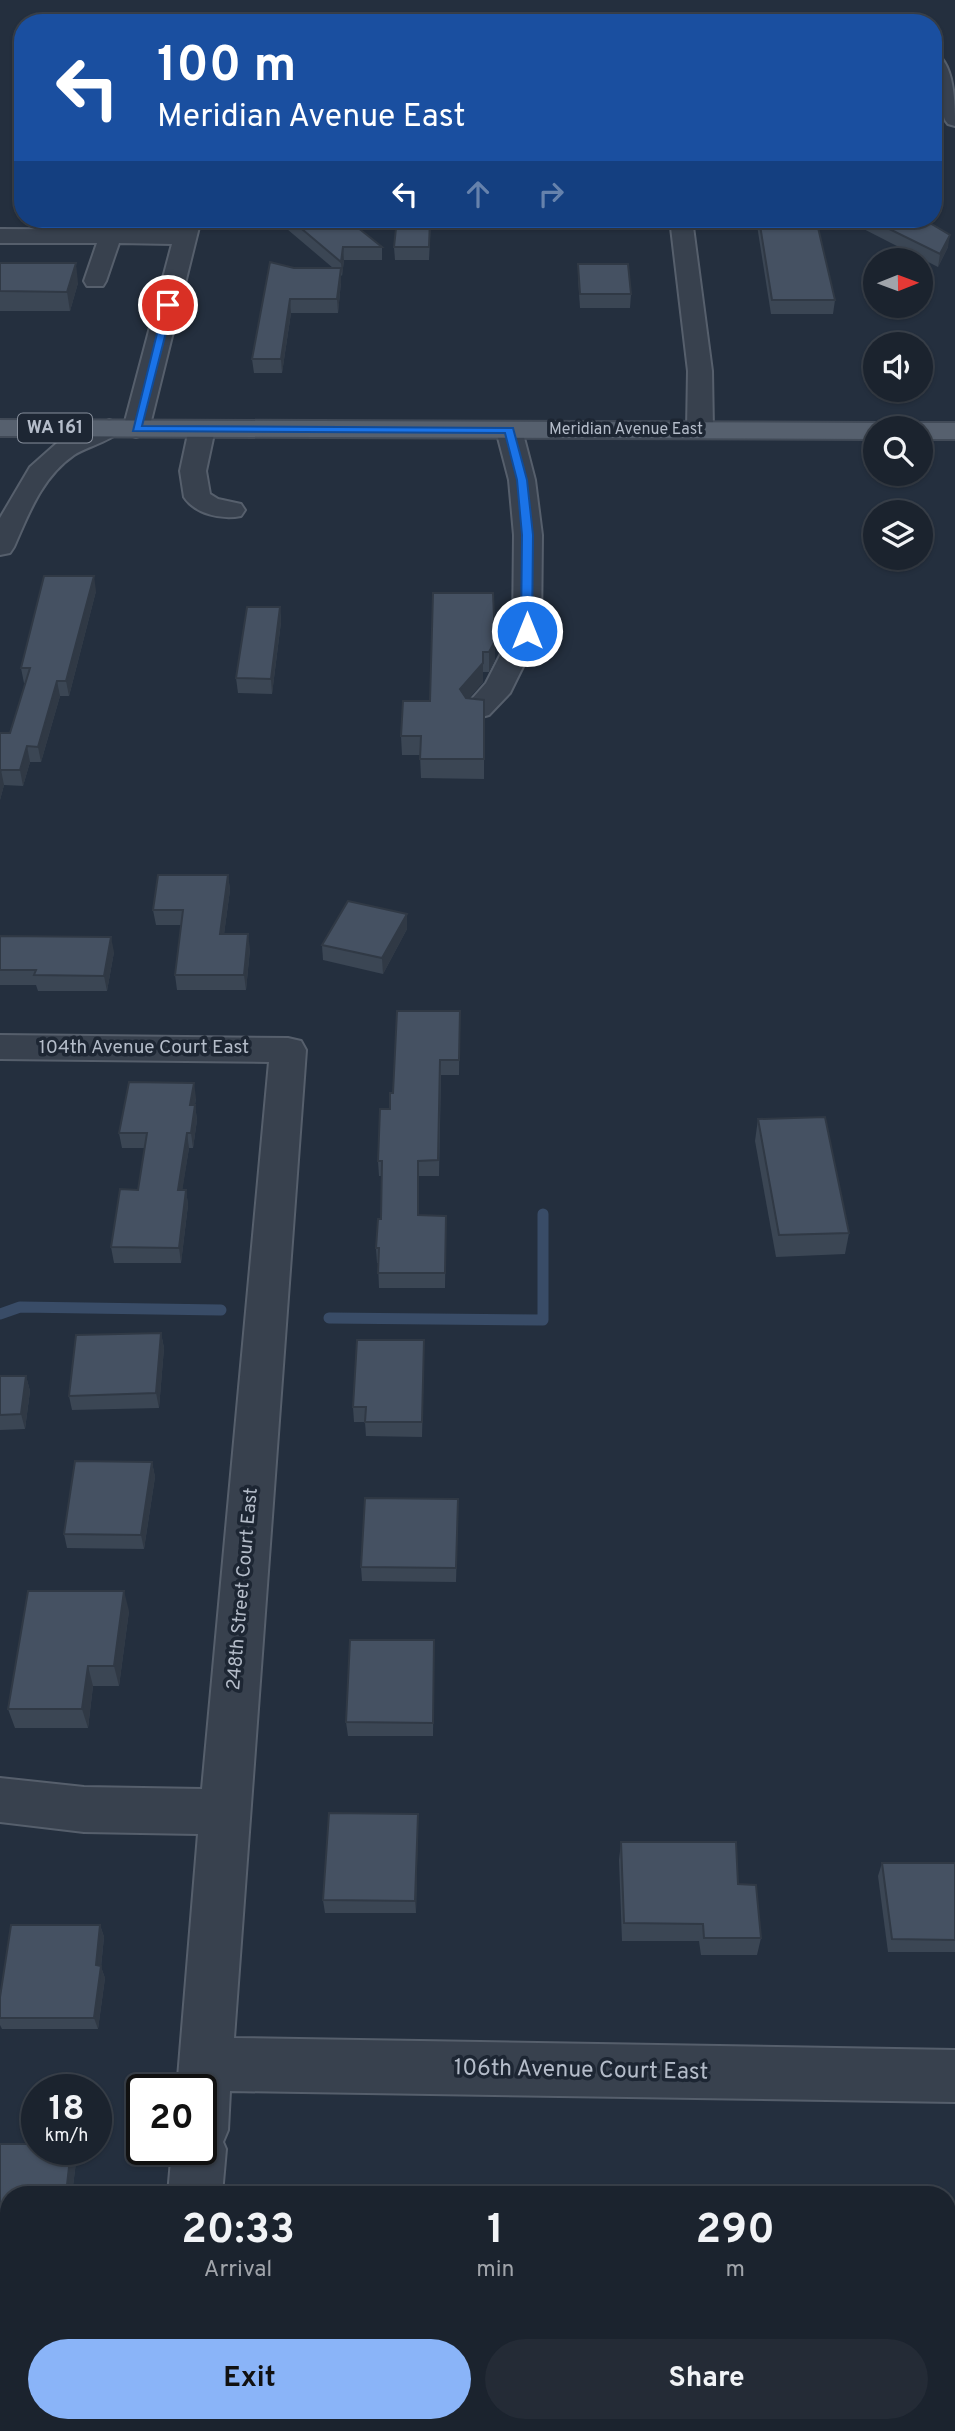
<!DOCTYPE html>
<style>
:root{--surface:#1b232e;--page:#242b36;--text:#f1f3f6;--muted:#a0a4aa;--line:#39404a;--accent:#8ab4f8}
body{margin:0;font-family:Overpass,sans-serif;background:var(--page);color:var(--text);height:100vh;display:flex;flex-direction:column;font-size:26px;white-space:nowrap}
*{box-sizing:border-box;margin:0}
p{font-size:23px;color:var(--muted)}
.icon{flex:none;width:38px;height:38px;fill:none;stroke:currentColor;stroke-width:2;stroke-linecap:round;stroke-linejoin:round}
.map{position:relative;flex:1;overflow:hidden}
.details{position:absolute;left:0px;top:2186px;width:956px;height:247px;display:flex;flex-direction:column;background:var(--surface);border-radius:28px 28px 0 0;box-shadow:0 2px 5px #0004,0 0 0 2px var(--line)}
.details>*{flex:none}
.guide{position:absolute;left:14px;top:14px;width:928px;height:214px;border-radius:28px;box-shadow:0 2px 5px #0004,0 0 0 2px var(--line);background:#1a4fa0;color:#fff;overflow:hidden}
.needle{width:46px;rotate:89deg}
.controls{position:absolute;left:863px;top:248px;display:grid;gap:14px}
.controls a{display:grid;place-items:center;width:70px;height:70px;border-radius:50%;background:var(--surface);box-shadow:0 2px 5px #0004,0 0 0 2px var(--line);font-size:35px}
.speed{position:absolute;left:21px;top:2074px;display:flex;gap:14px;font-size:35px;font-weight:700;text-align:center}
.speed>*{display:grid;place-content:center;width:91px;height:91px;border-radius:50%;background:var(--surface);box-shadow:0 2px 5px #0004,0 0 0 2px var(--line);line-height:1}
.speed small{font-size:18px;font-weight:400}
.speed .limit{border:4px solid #111;border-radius:10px;background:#fff;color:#111}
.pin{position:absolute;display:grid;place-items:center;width:60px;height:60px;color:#fff;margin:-30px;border:4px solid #fff;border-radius:50%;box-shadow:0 2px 7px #0007}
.me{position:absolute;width:77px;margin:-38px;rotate:0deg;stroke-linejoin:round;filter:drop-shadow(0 0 5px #0008)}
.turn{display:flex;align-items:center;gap:24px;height:147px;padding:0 28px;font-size:32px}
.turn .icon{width:91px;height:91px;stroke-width:2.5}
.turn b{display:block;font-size:49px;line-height:60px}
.lanes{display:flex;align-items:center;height:66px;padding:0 28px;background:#0003;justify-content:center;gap:35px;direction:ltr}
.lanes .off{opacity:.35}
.eta{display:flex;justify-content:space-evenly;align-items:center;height:119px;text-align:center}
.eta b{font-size:42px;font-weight:700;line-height:49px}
.button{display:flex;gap:14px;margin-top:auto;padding:14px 28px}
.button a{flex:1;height:80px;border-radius:42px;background:var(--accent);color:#111;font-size:28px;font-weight:700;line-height:80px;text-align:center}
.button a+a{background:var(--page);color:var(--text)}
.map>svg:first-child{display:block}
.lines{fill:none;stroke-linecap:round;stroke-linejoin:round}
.stream{stroke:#394c67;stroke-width:11}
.minor-casing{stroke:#565f6c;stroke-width:4}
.major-casing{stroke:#414a57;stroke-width:4}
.minor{fill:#38414e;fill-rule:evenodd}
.major{fill:#56606e;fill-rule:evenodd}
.wall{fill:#3b4654}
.shaded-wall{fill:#303945}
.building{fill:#455162;stroke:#303945;stroke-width:2}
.route{fill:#1a73e8;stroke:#114b97;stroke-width:2}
.labels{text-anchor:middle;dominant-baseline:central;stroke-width:7;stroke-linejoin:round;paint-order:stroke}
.far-street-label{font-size:16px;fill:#b4bcc9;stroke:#1d2633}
.shield{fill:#1d2633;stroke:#878f9c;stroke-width:2}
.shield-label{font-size:18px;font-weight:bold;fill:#b4bcc9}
.street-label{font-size:19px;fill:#b4bcc9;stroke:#1d2633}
.near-street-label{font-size:23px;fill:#b4bcc9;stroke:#1d2633}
</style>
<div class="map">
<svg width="955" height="2431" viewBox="0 0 955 2431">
<rect width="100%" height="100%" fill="#242f3e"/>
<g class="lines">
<g class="stream">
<polyline points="0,1314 20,1307 221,1310"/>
<polyline points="329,1318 543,1320 543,1214"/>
</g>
<defs>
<g id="minor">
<path d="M933 53C955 59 955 108 955 126L948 124 945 120 933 86Z"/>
<polygon points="179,219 201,219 149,429 145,434 136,437 127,434 123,429 172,244 119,243 106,281 103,286 87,286 84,281 97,243 0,243 0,229 176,230"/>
<polygon points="670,219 692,219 712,371 713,430 709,435 700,438 691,435 687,430 688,371"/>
<path d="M109 420 118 423 122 428C113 441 88 446 74 455 42 477 29 513 14 547L10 553 0 555V518L30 467 57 443Z"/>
<path d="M202 421 211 424 215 429 206 471 210 494 218 499 241 504 245 510 241 516C222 520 195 514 184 497L180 471 189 429 193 424Z"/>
<polygon points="509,422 518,425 522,430 535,480 542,535 541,630 510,693 489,715 478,718 467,715 463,709 486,683 513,630 514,535 509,480 496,430 500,425"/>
<polygon points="0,1035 288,1038 301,1041 306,1050 234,2038 955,2050 955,2102 230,2091 228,2130 223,2142 226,2149 222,2194 168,2194 172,2149 201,2149 201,2090 177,2090 198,1834 84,1832 0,1822 0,1778 84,1787 202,1789 269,1062 0,1059"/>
<rect x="143" y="2424" width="58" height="7"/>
</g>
<g id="major">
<polygon points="0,420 875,423 886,429 875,429 875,439 0,436"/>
<polygon points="920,423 955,423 955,439 920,439 920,429 909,429"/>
</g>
</defs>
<use href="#minor" class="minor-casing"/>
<use href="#major" class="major-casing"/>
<use href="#minor" class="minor"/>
<use href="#major" class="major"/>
</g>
<g class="wall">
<polygon points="286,219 347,219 382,247 382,260 344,260 342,276 341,275 341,282 338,313 291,313 282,373 254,373 252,359 294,268 333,268 287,229"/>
<polygon points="397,219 431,219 429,260 395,260 394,247"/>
<polygon points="756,219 816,219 835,300 833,314 771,314"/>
<polygon points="844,219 923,219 948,247 938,267"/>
<polygon points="0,263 78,283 70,311 0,311"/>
<polygon points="578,264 631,294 630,308 580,308 578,278"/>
<polygon points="96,591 69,696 60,696 41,762 30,762 23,786 4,785 0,800 0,733 10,733 25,683 24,683 21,668"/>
<polygon points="493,593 495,660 489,672 483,672 483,682 469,698 484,700 484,779 421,778 420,755 402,755 401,736 430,701"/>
<polygon points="280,607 281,622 272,694 238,693 236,678"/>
<polygon points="228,875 230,890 224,934 250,949 246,990 177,990 175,975 181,925 156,925 153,910"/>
<polygon points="407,914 407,929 383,974 323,960 322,945"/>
<polygon points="0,936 114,952 107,991 38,991 36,985 0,985"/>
<polygon points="460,1011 459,1075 441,1075 439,1176 419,1176 419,1215 446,1216 445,1288 379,1288 378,1263 377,1263 376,1248 381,1219 381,1176 379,1176 378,1161 393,1093"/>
<polygon points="196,1098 195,1105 197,1120 193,1148 189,1148 182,1190 186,1190 188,1205 181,1263 114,1263 111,1247 138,1190 145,1148 122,1148 119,1133"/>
<polygon points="758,1119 849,1233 845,1254 776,1257 755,1141"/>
<polygon points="161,1333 164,1348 159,1408 72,1410 69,1396"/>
<polygon points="424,1355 422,1437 366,1436 365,1422 354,1422 353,1407"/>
<polygon points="0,1376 26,1376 30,1391 25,1429 0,1430"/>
<polygon points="152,1462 155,1477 144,1549 67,1548 64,1534"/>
<polygon points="458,1513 456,1582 362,1581 361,1567"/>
<polygon points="129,1611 119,1686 93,1686 88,1728 15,1728 8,1709"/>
<polygon points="434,1640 433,1736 348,1736 346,1722"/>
<polygon points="418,1814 416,1913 325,1913 323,1900"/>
<polygon points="621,1842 738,1884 761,1938 757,1955 701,1955 699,1941 622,1941 619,1860"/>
<polygon points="882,1863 955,1863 955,1952 888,1952 878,1876"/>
<polygon points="100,1925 104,1937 101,1967 105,1978 98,2029 2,2029 0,2025 0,1997"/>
<polygon points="0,2144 37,2149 74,2149 77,2154 72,2194 9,2194 9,2276 0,2276"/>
</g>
<g class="shaded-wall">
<polygon points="950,235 948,247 938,267 940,254"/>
<polygon points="343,247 344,260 342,276 341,262"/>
<polygon points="76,263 78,283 70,311 67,292"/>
<polygon points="341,268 341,282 338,313 337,299"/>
<polygon points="290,299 291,313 282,373 281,359"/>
<polygon points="94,576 96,591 69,696 66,681"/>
<polygon points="280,607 281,622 272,694 271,679"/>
<polygon points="495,641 495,660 489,672 489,652"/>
<polygon points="483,663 483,682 460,709 460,689"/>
<polygon points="57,681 60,696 41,762 38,747"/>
<polygon points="27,746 30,762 23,786 20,770"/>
<polygon points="1,770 4,785 0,800 0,772"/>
<polygon points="228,875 230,890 222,949 220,934"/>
<polygon points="407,914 407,929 383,974 382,958"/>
<polygon points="248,934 250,949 246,990 244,975"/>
<polygon points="111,937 114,952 107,991 104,976"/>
<polygon points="194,1083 196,1098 192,1120 190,1105"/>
<polygon points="195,1105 197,1120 193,1148 191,1133"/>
<polygon points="187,1133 189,1148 180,1205 178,1190"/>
<polygon points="186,1190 188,1205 181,1263 179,1248"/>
<polygon points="161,1333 164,1348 159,1408 156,1393"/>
<polygon points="26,1376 30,1391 25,1429 21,1414"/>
<polygon points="152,1462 155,1477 144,1549 141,1535"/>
<polygon points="124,1591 129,1611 119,1686 114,1666"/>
<polygon points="88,1666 93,1686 88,1728 82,1709"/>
<polygon points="418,1814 418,1827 416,1913 415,1901"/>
<polygon points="100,1925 104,1937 101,1967 105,1978 98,2029 94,2018 96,1965"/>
<polygon points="71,2149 74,2149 77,2154 72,2194 66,2194"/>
<polygon points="36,2424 42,2424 41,2431 35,2431"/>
</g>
<g class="building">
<polygon points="290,219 347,219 382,247 343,247 341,262"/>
<polygon points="397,219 430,219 429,247 394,247"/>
<polygon points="759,219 816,219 835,300 772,300"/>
<polygon points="869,219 923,219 950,235 940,254"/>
<polygon points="270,262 294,268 341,268 337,299 290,299 281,359 252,359"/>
<polygon points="0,263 76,263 67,292 0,291"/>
<polygon points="578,264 628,264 631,294 580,294"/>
<polygon points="44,576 94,576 66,681 57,681 38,747 27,746 20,770 1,770 0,772 0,733 10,733 30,668 21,668"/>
<polygon points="433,593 493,593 495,641 489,652 483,652 483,663 460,689 466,698 484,700 484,759 420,759 421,736 401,736 403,701 430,701"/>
<polygon points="247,607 280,607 271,679 236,678"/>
<polygon points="158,875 228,875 220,934 248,934 244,975 175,975 183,910 153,910"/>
<polygon points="348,901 407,914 382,958 322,945"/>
<polygon points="0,936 111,937 104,976 34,975 36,970 0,970"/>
<polygon points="397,1011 460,1011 459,1060 440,1060 438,1160 418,1161 418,1215 446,1216 445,1273 378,1273 379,1248 376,1248 378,1219 381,1219 382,1161 378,1161 380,1109 390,1109 390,1093 393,1093"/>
<polygon points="129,1082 194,1083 190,1105 195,1105 191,1133 187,1133 178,1190 186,1190 179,1248 111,1247 120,1189 138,1190 147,1133 119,1133"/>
<polygon points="825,1117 849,1233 779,1235 758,1119"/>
<polygon points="161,1333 156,1393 69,1396 76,1335"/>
<polygon points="357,1340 424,1340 422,1422 365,1422 366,1407 353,1407"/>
<polygon points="0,1376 26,1376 21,1414 0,1415"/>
<polygon points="75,1461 152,1462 141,1535 64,1534"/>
<polygon points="365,1498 458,1499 456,1568 361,1567"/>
<polygon points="28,1591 124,1591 114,1666 88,1666 82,1709 8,1709"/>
<polygon points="350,1640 434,1640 433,1723 346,1722"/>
<polygon points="329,1813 418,1814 415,1901 323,1900"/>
<polygon points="621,1842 736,1842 738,1884 756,1885 761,1938 704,1938 703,1924 624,1923"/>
<polygon points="882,1863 955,1863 955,1940 892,1939"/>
<polygon points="11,1925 100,1925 96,1965 101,1966 94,2018 0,2018 0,1997"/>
<polygon points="0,2144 37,2144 37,2149 71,2149 66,2194 9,2194 9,2267 0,2267"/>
<polygon points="0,2325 9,2325 9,2424 36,2424 35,2431 0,2431"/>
</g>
<polygon class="route" points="168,302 173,305 142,426 513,428 527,480 533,535 532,633 521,631 522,535 517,480 505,433 133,431 164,305"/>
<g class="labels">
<g class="far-street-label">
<text x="626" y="430">Meridian Avenue East</text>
</g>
<rect class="shield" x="18" y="413.5" width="74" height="29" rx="5"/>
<g class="shield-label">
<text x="55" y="428">WA 161</text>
</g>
<g class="street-label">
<text x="144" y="1048">104th Avenue Court East</text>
<text transform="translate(243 1589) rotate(-85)">248th Street Court East</text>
</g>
<g class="near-street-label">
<text transform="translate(581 2071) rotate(1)">106th Avenue Court East</text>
</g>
</g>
</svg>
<div class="controls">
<a><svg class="needle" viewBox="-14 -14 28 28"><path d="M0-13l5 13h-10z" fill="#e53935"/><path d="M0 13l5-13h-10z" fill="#a0a4aa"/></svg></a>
<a><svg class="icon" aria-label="sound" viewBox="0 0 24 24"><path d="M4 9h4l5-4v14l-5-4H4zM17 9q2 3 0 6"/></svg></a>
<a><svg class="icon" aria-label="search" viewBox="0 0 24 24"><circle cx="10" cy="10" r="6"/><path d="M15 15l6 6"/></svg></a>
<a><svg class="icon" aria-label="layers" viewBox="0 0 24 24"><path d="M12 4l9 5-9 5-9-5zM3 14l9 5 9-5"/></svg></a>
</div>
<div class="speed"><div>18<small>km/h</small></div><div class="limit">20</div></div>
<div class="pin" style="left:168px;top:305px;background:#d93025"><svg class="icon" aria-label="arrive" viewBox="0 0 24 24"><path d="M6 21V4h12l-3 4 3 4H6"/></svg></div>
<svg class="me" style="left:527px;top:631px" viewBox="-20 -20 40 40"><circle r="17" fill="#1a73e8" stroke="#fff" stroke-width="3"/><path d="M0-11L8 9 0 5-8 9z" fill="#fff"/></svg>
<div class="guide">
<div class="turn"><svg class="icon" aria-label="left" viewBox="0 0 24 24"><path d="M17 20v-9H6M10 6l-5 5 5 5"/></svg><div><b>100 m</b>Meridian Avenue East</div></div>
<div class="lanes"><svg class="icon" aria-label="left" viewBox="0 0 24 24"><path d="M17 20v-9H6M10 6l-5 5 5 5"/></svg><svg class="icon off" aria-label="ahead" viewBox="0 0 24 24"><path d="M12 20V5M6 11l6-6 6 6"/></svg><svg class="icon off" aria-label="right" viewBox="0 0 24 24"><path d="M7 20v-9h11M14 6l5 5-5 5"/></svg></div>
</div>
<section class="details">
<div class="eta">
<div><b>20:33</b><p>Arrival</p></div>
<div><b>1</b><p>min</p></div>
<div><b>290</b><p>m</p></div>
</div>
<div class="button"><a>Exit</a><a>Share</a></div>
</section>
</div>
